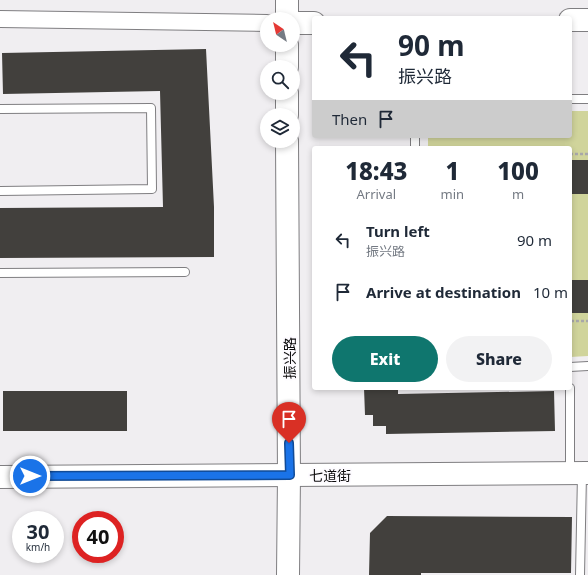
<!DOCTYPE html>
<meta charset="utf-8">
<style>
:root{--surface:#fff;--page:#f2f2f3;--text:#1f2937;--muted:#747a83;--accent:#0f766e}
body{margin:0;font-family:"Noto Sans","Noto Sans SC",sans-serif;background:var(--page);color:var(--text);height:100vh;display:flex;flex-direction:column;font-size:15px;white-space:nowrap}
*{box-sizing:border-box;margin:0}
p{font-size:13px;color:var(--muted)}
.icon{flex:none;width:22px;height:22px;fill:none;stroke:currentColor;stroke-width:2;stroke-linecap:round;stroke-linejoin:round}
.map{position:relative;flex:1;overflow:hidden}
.drawer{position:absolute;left:312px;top:146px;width:260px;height:244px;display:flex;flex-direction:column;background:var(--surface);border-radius:4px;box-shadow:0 2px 6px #0003}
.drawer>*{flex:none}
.top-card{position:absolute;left:312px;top:16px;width:260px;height:122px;border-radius:4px;box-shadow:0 2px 6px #0003;background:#fff;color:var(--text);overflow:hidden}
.needle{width:26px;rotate:325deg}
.controls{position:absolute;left:260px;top:12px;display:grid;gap:8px}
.controls a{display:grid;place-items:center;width:40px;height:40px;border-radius:50%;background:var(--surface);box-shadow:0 2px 6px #0003;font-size:20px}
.speed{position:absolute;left:12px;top:511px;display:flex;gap:8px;font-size:20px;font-weight:700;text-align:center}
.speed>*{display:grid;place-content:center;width:52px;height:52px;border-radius:50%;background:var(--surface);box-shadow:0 2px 6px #0003;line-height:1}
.speed small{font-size:10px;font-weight:400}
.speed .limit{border:6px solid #d22;background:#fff;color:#111}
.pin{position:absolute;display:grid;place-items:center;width:34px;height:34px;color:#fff;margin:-41px -17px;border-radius:50% 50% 50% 0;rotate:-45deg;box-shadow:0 0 4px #0007}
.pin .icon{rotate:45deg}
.me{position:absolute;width:44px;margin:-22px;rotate:90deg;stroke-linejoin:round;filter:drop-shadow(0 0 3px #0008)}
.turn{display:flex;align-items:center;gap:14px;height:84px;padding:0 20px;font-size:18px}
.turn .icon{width:52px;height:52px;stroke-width:2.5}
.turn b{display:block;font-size:28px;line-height:34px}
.then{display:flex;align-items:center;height:38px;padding:0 20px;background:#0003;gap:8px;font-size:15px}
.eta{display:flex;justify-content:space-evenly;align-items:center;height:68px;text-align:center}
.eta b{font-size:24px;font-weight:800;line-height:28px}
.button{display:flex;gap:8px;margin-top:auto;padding:8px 20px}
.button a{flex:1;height:46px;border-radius:24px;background:var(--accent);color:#fff;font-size:16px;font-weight:800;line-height:46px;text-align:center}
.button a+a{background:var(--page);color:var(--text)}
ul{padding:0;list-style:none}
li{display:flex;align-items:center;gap:12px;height:52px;padding:0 20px}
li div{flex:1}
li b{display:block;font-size:15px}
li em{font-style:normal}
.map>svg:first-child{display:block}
.green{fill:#d0d49b}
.building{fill:#42403d}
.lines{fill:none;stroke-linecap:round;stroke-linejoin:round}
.lane-casing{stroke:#7f7e81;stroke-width:10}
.street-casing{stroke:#7f7e81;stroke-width:18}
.secondary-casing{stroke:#7f7e81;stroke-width:24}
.path{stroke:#a8a7a9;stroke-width:2.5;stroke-dasharray:3 2;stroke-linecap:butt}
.lane{stroke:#fff;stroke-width:8}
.street{stroke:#fff;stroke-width:16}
.secondary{stroke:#fff;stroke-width:22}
.route-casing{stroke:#114b97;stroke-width:10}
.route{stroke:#1a73e8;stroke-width:7}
.labels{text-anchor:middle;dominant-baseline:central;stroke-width:4;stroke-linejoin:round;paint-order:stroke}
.street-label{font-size:14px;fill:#0d0c0d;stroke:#fdfbff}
</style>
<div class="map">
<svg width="588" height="575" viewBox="0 0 588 575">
<rect width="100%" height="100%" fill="#f0eef1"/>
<g class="green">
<polygon points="570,111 588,111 588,160 570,160 570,148 428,148 428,136 570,136"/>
<rect x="570" y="194" width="18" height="86"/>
<polygon points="570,313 588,313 588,356 570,357"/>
</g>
<g class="building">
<polygon points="206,49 214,207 214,257 0,258 0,208 163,207 160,91 3,94 2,53"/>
<rect x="570" y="160" width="18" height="34"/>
<rect x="570" y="280" width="18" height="33"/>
<polygon points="364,388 398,388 398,394 554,391 555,431 386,434 386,426 373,426 373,415 365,415"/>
<rect x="3" y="391" width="124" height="40"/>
<polygon points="387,516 572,517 571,573 421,573 421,575 369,575 370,533"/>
</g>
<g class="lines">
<defs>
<g id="lane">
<polyline points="570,99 588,99"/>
<polyline points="0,109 151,108 152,189 0,191"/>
<polyline points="415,136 415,148"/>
<polyline points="0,273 185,272"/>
<polyline points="570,367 588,366"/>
<polyline points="570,388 570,473"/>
<polyline points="580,575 582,474"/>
</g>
<polyline id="street" points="0,19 267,23"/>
<g id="secondary">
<polyline points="287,19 287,0"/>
<polyline points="570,20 588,20"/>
<polyline points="293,23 314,23"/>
<polyline points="287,45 287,67"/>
<polyline points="287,93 287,115"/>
<polyline points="287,141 289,475 288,575"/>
<polyline points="0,477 588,473"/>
</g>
</defs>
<use href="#lane" class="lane-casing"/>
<use href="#street" class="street-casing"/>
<use href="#secondary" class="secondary-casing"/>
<g class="path">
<polyline points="570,154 588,154"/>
<polyline points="571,321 588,321"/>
<polyline points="570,353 570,321"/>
</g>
<use href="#lane" class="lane"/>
<use href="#street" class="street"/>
<use href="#secondary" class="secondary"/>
</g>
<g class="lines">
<defs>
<polyline id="route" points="30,476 290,475 289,443"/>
</defs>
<use href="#route" class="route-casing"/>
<use href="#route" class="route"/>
</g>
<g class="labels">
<g class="street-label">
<text transform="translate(289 358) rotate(-90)">振兴路</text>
<text x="330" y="475">七道街</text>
</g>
</g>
</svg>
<div class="controls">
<a><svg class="needle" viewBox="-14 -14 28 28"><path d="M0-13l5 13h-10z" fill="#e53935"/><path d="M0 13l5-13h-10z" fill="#747a83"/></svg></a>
<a><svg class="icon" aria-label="search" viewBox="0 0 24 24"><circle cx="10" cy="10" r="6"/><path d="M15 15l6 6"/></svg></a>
<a><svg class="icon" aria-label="layers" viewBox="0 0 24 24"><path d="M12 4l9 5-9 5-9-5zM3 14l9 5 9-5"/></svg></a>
</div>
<div class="speed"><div>30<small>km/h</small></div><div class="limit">40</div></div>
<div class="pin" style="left:289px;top:443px;background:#d93025"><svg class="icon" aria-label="arrive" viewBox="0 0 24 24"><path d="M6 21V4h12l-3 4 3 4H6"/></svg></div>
<svg class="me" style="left:30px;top:476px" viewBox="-20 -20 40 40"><circle r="17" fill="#1a73e8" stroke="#fff" stroke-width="3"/><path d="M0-11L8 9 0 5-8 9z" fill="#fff"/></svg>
<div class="top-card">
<div class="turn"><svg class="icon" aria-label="left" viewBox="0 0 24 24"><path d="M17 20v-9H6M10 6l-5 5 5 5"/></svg><div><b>90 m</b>振兴路</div></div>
<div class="then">Then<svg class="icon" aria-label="arrive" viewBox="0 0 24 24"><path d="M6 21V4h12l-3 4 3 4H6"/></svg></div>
</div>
<section class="drawer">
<div class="eta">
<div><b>18:43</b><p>Arrival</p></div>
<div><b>1</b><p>min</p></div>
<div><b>100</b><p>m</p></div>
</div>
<ul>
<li><svg class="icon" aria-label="left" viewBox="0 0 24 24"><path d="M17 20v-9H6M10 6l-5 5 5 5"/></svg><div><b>Turn left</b><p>振兴路</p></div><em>90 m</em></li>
<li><svg class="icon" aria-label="arrive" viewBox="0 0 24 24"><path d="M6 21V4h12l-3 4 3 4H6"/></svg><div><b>Arrive at destination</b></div><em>10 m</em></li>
</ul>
<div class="button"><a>Exit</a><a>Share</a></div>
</section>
</div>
